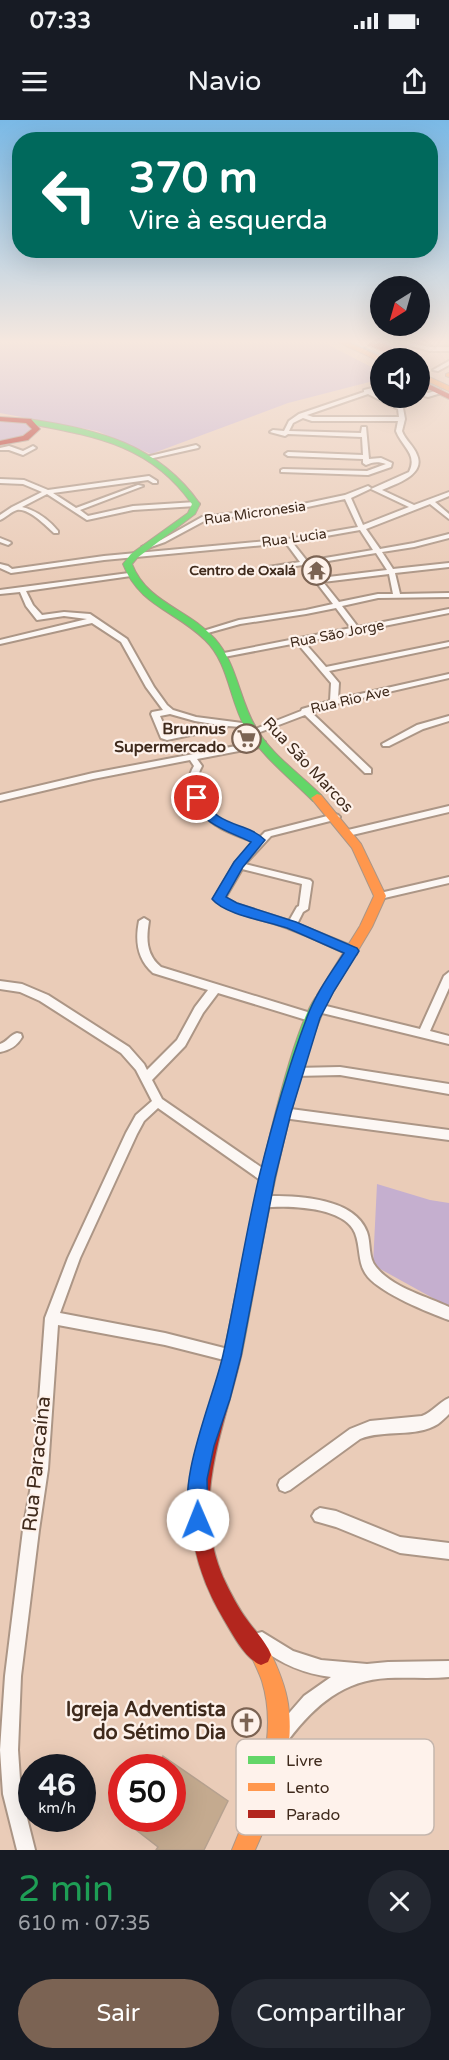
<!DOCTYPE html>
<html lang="pt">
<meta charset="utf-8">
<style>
:root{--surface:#171b24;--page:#242831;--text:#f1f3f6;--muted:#9ea1a6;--accent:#7b6353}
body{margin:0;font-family:"Varela Round",sans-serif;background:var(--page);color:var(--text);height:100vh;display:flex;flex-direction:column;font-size:22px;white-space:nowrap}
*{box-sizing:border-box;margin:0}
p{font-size:20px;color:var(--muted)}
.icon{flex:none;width:33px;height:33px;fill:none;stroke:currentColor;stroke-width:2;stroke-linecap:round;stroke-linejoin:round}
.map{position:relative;height:1730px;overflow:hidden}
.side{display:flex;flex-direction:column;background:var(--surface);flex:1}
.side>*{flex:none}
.guide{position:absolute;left:12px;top:12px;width:426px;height:126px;border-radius:24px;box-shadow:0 6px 24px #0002;background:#00695c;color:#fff;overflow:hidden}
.needle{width:39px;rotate:217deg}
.buttons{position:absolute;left:370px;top:156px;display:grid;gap:12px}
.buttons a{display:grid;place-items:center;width:60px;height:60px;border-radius:50%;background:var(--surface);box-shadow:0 6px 24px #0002;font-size:30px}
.speed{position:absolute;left:18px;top:1634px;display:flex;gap:12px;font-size:30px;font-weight:700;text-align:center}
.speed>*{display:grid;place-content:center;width:78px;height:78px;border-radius:50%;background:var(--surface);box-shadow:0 6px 24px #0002;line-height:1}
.speed small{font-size:15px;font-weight:400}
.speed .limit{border:9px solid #d22;background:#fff;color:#111}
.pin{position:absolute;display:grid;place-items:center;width:51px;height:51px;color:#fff;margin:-26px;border:3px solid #fff;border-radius:50%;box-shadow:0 2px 6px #0007}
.me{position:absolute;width:66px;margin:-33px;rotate:359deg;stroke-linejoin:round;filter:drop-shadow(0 0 4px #0008)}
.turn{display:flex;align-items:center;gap:21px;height:126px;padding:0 18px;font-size:27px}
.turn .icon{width:78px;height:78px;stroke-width:2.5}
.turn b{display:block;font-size:42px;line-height:51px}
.round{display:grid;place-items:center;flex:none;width:63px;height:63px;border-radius:32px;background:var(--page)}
.summary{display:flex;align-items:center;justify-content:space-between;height:102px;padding:0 18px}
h1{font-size:36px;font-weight:600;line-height:45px;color:#1e9e55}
.primary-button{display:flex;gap:12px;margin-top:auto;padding:12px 18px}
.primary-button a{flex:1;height:69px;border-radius:36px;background:var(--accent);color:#fff;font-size:24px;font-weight:600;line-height:69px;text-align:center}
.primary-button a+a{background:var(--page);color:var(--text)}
.status{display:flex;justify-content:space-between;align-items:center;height:42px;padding:0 30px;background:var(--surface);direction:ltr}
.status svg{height:16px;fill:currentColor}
header{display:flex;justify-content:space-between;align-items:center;height:78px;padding:0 18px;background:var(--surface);font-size:27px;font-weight:600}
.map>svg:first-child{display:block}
.green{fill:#c5afcf}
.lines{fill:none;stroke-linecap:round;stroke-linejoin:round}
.stream{stroke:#76c1e3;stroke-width:1.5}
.building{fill:#c4aa8f;stroke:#b6a18f;stroke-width:1.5}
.street-casing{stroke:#ac9686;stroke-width:4}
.fast-casing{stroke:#ac9686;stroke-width:2}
.slow-casing{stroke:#ac9686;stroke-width:2}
.jam-casing{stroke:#ac9686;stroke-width:2}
.street{fill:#fcf7f4;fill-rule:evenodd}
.fast{fill:#63d668;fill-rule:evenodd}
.slow{fill:#ff974d;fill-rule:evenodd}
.jam{fill:#b3261e;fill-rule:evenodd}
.route{fill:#1a73e8;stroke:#114b97;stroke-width:1.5}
.labels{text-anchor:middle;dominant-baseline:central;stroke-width:4.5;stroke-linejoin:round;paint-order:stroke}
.far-street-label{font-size:14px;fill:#3f2a1c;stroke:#fef2eb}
.far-poi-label{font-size:14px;font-weight:bold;fill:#3f2a1c;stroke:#fef2eb;text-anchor:end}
.poi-label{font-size:16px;font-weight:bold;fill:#3f2a1c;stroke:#fef2eb;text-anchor:end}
.street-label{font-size:16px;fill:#3f2a1c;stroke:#fef2eb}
.near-street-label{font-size:20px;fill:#3f2a1c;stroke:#fef2eb}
.near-poi-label{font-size:20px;font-weight:bold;fill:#3f2a1c;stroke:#fef2eb;text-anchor:end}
.key{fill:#fef2eb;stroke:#c5b6ad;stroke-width:1.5}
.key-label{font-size:16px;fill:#3f2a1c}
</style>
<div class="status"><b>07:33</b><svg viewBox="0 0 49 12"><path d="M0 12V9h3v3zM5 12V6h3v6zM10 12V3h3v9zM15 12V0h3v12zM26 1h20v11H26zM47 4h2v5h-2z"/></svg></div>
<header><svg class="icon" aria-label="menu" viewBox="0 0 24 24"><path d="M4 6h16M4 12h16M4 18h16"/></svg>Navio<svg class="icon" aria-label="share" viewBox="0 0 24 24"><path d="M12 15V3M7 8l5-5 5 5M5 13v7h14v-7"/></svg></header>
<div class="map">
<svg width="449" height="1730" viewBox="0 0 449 1730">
<rect width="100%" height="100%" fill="#eaccb8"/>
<g class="green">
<polygon points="0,220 64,226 125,220 319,220 381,252 381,259 288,283 151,334 97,311 0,293"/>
<polygon points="0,300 22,302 30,306 31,311 21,318 0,321"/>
<polygon points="377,1064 430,1080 449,1083 449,1187 373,1145"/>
</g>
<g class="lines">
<polyline class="stream" points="345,220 389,238"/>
</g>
<polygon class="building" points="163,1636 228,1681 204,1730 156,1730 158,1727 131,1706 134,1698 172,1698 172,1647 158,1647"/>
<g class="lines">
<defs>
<g id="street">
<polygon points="388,220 396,220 430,227 449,227 449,231 430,231"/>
<polygon points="449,241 449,245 438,251 433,250"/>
<path d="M381 266V270L373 272 403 288 405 299 402 311C405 320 414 326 417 335 426 355 395 364 382 370L414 385 449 372V376L435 382 449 394V399L430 384 366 409 380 429 414 423 449 414V418L414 427 382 432 393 449 449 443V447L395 453 400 474 449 473V477L378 478 342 486 358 507 449 489V493L304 522 326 547 449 522V526L329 551 339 563 338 579 449 554V558L336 584 312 593 371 649V653H365L305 595 255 614H249L248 612 301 591 302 589 330 581 331 563 297 523 224 537 220 535 224 533 351 508 336 488 306 494 240 504 204 514 200 512 239 500 306 490 333 484 303 445 260 451 259 450 262 448 300 442 286 423 104 440 11 453 0 448V444L8 446 12 449 104 436 288 419 358 407 345 379 298 389 206 400 165 422 145 429 142 427 161 420 202 397 298 385 345 375 368 366 371 368 370 369 351 378 363 405 409 387 371 369 409 352C418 334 402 327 396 311L398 301H312L303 298 293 303 289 311 361 313 362 307H366L369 339 381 338 392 343 391 347 368 355 281 352V350L283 349 367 351 386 344C378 341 372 342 366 345L363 343V339L288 336 285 334 288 332 363 335 362 317 288 314 285 316 270 312 273 310 284 311 289 301 299 294 364 272V270ZM368 274 398 289 399 297H313L307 295ZM360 410 373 430 307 441 292 422ZM376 433 387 450 320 458 310 444ZM389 454 393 474H378L339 482 323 462Z"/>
<polygon points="439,270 441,271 441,273 428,277 420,275 420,271 428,273"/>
<polygon points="196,325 199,327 198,328 149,339 146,337"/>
<polygon points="9,326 23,331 33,326 36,328 23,335 9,330 0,330 0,328"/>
<path d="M149 356 157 361V363H153L148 360 53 373 76 388 138 365 143 366 80 390 88 396 133 386 196 382 199 384 196 386 133 390 87 400 47 374 22 387C37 391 48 399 58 411V413H54C46 406 29 388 17 390 12 391 5 398 0 400V395L12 387 42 372 23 364 0 363V359L24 360 48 370Z"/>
<polygon points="0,418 10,422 11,423 8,425 0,422"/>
<path d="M129 453 131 454V456L26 471 33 485 42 495 64 492 90 494 127 519 154 567 167 585 173 590 196 597 250 604 254 606 253 608 228 606 224 608 167 620 161 618 151 594 152 592 163 590 146 567 121 522 92 503 0 524V520L87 499 64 496 37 500 26 486 20 472 0 474V470ZM170 594 195 601 219 605 168 614 160 596Z"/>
<polygon points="449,596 449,601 423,609 389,626 383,626 382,624 417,605"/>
<path d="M262 621 265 622V626L197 639 202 646C190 667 204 691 224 702 235 708 248 712 260 717L265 712 335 694 338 695 340 697 338 699 271 716 245 744 310 760 312 762 308 789 303 792 297 804 356 828 357 831 356 834H348C328 825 308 815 288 808 268 800 228 793 214 779L235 743 255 722C242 717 227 713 216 705 197 693 181 667 194 646L190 640 93 659 0 681V675L93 653ZM242 749 302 764 299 786 297 787 289 801 236 784 225 778Z"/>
<polygon points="449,686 449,692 348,716 343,713 348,710"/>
<polygon points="449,757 449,763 380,779 375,776 380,773"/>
<path d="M144 798 149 801C146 819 146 835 161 847L317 895 318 898 317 901 313 902 218 873 203 893 185 926 152 960 162 979 271 1054 273 1058 271 1062 267 1063 263 1062 158 988 144 1001 137 1014 80 1138 60 1193 165 1213 232 1230 237 1231 239 1236 237 1241 232 1242 165 1225 58 1205 48 1349 39 1410 21 1556 18 1630 21 1674 35 1730H17L3 1674 0 1630 5 1556 23 1410 34 1349 45 1198 68 1138 126 1013 136 995 152 981 136 950 121 933 40 881 20 872 0 869V861L22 864 48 875 129 927 144 944 147 950 177 920 195 887 208 870 153 853C137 839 135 821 139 801Z"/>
<polygon points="449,852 449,868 430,911 449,916 449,924 318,892 314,891 313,888 314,885 318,884 420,909 444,856"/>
<path d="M17 913 21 914 22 917C17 926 10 930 0 932V924C7 922 10 915 17 913Z"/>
<polygon points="340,947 449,964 449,974 340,955 295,956 291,955 289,952 291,949 295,948"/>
<polygon points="283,988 449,1010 449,1020 283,998 279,996 277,993 279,990"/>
<path d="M273 1076C302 1076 355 1079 367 1112 371 1123 368 1138 376 1147 393 1168 426 1176 449 1187V1200C427 1192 383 1174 368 1157 357 1144 361 1128 355 1113 344 1086 286 1085 262 1088L258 1087 256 1083 258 1079Z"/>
<path d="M449 1278V1294C446 1297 442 1301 438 1304 416 1318 384 1309 360 1319L290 1370 285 1372 280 1370 278 1365 280 1360 350 1309 370 1301 422 1296C433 1292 439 1282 449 1278Z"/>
<polygon points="320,1388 336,1391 400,1417 449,1423 449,1439 400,1433 336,1407 315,1401 312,1396 315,1391"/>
<path d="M262 1512 293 1531 321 1540 367 1544 388 1542 449 1541V1557C429 1559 409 1557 388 1558 344 1560 315 1585 289 1619L283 1621 277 1619 275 1613 277 1607 304 1576 331 1557C304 1554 282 1544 260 1528L252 1530 246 1528 244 1522 246 1516Z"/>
</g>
<g id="fast">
<path d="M28 299C97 309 158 324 200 384L195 394 137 438 132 444C147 483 189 489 215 519 237 544 239 578 255 606 270 634 299 653 321 675V681H313C289 657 261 636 245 607 229 579 229 543 205 520 176 491 139 486 123 444L131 434 188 393 192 384C150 324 93 316 25 303L24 301Z"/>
<path d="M324 870 331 875C315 906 305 940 296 974 272 1059 259 1146 242 1233L239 1239 233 1241 227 1239 224 1233C234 1185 289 881 324 870Z"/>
</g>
<g id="slow">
<polygon points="42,220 68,220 65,222"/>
<polygon points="334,220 342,220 383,238 381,238 381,242 379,241"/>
<polygon points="420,253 449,266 449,271 420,258"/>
<polygon points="449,253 449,257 446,256 446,254"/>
<polygon points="317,674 321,675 361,724 386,776 372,807 329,879 324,880 317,875 360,806 374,776 352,728 311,678"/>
<path d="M261 1525 268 1528C277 1546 285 1564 288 1584 296 1634 275 1685 255 1730H232C254 1676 280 1620 262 1561 259 1552 254 1543 251 1535L254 1528Z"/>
</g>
<g id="jam">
<polygon points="371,220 378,220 409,238 400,238 368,225 370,222 376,224"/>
<polygon points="420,260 449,274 449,279 420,265"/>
<polygon points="0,297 31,299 40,309 28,320 0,325 0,321 23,316 32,309 26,303 0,301"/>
<path d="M233 1225 239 1227 242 1233C225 1308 190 1380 223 1457 230 1472 238 1488 248 1501 256 1512 266 1522 271 1535L268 1542 261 1545C245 1539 233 1515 224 1500 195 1452 183 1398 194 1343 201 1305 216 1270 224 1233L227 1227Z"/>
</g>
</defs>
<use href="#street" class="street-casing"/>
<use href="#fast" class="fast-casing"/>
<use href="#slow" class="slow-casing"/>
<use href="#jam" class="jam-casing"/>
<use href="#street" class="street"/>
<use href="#fast" class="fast"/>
<use href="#slow" class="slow"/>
<use href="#jam" class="jam"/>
</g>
<linearGradient id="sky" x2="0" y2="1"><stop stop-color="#7ab9e6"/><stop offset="0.48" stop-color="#f6e8df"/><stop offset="1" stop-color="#f6e8df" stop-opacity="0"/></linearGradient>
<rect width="449" height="462" fill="url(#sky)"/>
<path class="route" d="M197 675 201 676C218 709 246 701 265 720L243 747 226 777 237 783 296 802 357 828 359 831 334 871 320 898 291 993 275 1058 241 1236 230 1279 214 1326 207 1359 208 1400 205 1407 198 1410 192 1407C174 1365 213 1280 223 1235 236 1176 245 1116 259 1057 272 1004 287 951 306 900 314 876 330 854 344 833 325 825 306 816 287 808 267 801 225 795 212 779L234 742 251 722C230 712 199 703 191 678Z"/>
<defs>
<symbol id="temple-ring" viewBox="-11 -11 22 22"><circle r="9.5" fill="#fef2eb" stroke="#7b6353" stroke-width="1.5"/><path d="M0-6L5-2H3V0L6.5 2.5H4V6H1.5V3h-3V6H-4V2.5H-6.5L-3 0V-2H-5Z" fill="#7b6353"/></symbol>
<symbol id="supermarket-ring" viewBox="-11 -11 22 22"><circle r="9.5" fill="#fef2eb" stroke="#7b6353" stroke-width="1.5"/><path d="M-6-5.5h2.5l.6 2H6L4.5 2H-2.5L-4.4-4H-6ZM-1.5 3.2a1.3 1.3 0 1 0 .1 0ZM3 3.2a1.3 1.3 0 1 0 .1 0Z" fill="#7b6353"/></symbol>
<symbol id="church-ring" viewBox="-11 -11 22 22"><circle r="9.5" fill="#fef2eb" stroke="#7b6353" stroke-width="1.5"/><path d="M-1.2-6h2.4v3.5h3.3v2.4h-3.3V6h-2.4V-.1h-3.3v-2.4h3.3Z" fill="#7b6353"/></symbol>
</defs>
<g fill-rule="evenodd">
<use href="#temple-ring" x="300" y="434" width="33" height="33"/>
<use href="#supermarket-ring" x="230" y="602" width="33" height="33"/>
<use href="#church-ring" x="230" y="1586" width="33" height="33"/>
</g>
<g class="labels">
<g class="far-street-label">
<text transform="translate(255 393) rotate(-8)">Rua Micronesia</text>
<text transform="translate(294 418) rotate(-8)">Rua Lucia</text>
<text transform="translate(337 514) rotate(-11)">Rua São Jorge</text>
<text transform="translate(350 580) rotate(-13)">Rua Rio Ave</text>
</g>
<g class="far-poi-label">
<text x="296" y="450">Centro de Oxalá</text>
</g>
<g class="poi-label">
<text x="226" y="609">Brunnus<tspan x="226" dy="18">Supermercado</tspan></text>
</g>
<g class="street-label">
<text transform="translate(308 645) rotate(47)">Rua São Marcos</text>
</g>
<g class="near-street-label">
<text transform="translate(37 1344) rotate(-84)">Rua Paracaína</text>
</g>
<g class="near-poi-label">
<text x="226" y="1590">Igreja Adventista<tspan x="226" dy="23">do Sétimo Dia</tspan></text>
</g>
</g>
<rect x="236" y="1619" width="198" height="96" rx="9" class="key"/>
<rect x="248" y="1636" width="27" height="8" fill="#63d668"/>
<rect x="248" y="1663" width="27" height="8" fill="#ff974d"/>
<rect x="248" y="1690" width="27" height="8" fill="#b3261e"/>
<g class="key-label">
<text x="286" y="1646">Livre</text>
<text x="286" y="1673">Lento</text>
<text x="286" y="1700">Parado</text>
</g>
</svg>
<div class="buttons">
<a><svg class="needle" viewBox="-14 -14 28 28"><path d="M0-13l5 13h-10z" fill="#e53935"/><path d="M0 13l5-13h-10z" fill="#9ea1a6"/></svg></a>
<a><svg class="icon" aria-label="sound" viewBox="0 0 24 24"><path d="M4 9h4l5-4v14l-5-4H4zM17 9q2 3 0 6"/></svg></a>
</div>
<div class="speed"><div>46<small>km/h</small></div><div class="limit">50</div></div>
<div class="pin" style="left:197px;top:678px;background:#d93025"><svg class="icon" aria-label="arrive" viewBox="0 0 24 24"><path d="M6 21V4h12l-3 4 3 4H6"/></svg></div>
<svg class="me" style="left:198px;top:1400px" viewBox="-20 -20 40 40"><circle r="19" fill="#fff"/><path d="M0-13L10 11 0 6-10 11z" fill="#1a73e8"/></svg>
<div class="guide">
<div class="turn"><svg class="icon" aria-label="left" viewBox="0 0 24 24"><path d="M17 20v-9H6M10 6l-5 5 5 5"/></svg><div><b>370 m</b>Vire à esquerda</div></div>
</div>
</div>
<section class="side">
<div class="summary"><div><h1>2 min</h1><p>610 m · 07:35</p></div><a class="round"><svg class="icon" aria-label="close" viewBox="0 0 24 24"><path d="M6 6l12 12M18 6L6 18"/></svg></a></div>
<div class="primary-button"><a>Sair</a><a>Compartilhar</a></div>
</section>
